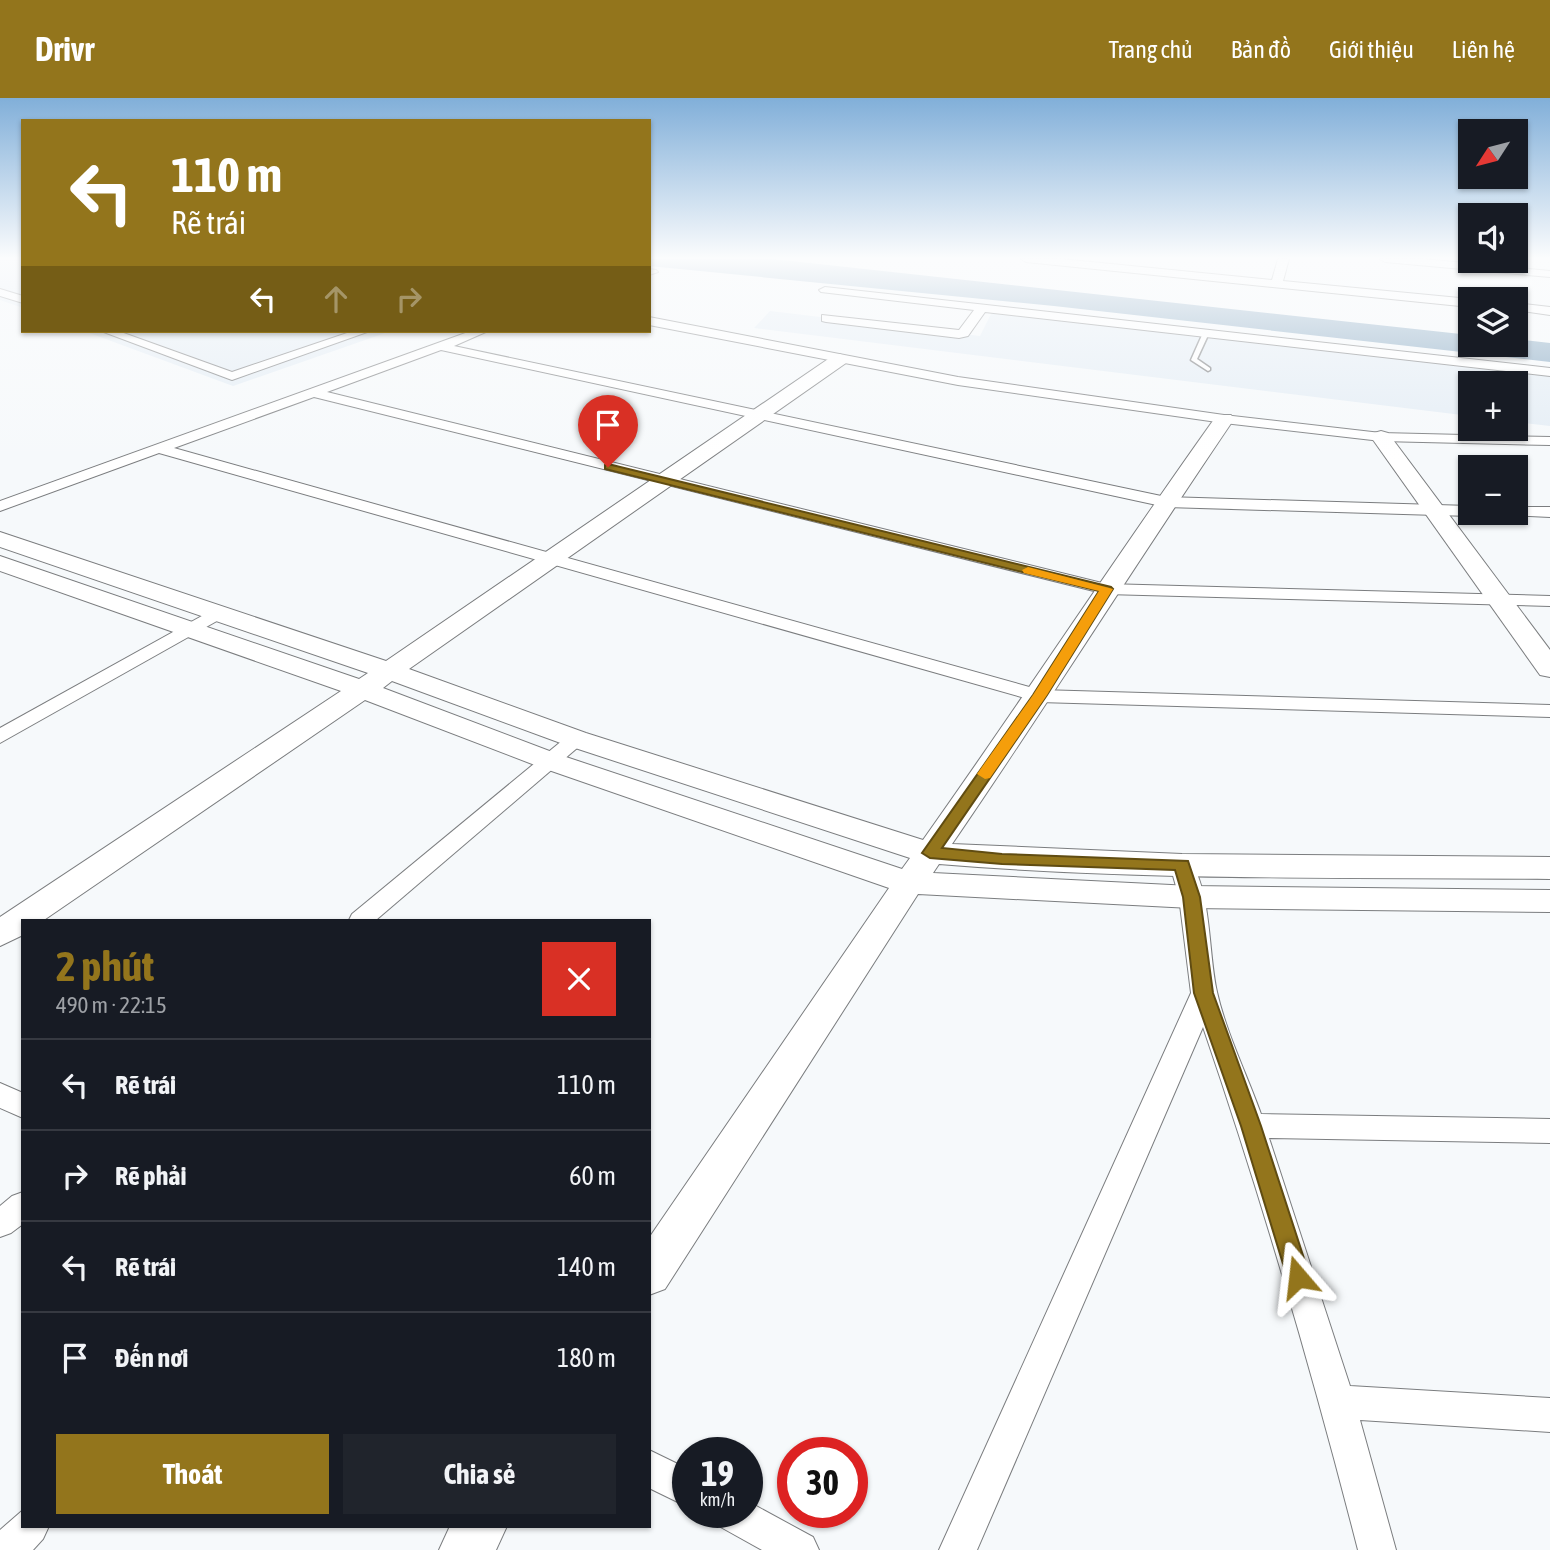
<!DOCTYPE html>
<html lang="vi">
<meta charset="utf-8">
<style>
:root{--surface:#171b24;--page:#20242c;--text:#f1f3f6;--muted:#9ea1a6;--line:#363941;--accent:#93751c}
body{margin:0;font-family:"Asap Condensed",sans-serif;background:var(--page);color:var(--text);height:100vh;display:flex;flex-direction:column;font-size:26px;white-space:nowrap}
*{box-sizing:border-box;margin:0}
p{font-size:23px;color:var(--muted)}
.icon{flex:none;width:38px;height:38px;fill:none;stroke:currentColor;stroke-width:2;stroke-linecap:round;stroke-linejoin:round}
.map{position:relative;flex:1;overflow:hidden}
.sheet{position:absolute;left:21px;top:821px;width:630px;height:609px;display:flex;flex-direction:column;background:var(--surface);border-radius:0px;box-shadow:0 2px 5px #0004}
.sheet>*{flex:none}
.hud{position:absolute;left:21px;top:21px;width:630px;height:214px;border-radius:0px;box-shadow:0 2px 5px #0004;background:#93751c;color:#fff;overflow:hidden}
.needle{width:46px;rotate:234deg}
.tools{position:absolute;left:1458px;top:21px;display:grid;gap:14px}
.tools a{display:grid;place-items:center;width:70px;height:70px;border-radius:0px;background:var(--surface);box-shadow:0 2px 5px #0004;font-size:35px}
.speed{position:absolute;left:672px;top:1339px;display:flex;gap:14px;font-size:35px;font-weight:700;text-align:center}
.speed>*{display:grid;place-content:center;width:91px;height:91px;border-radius:50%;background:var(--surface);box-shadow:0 2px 5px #0004;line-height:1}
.speed small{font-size:18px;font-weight:400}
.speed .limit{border:10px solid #d22;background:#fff;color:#111}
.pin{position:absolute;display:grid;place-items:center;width:60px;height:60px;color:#fff;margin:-72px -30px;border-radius:50% 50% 50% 0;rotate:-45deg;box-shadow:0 0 7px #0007}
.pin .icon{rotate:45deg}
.me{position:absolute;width:77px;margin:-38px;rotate:343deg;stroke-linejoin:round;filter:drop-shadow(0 0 5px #0008)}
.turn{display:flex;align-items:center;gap:24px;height:147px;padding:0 35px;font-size:32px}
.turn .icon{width:91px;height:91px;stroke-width:2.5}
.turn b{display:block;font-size:49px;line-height:60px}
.lanes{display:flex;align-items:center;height:66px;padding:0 35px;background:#0003;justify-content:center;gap:35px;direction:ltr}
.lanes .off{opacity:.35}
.round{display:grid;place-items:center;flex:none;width:74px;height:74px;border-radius:0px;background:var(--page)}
.summary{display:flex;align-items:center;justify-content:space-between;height:119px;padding:0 35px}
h1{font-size:42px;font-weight:700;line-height:52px;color:var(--accent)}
.cta{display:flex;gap:14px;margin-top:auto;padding:14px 35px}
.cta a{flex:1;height:80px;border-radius:0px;background:var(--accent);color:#fff;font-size:28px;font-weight:700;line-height:80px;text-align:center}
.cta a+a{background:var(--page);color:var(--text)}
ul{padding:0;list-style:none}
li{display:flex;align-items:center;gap:21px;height:91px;padding:0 35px;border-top:2px solid var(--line)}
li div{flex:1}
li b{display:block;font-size:26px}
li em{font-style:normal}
header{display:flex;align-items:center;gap:42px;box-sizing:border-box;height:98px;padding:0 35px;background:var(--accent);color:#fff}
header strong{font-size:33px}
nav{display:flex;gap:38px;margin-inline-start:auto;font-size:24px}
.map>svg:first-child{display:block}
.built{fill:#e4edf5}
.water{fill:#87a8c2}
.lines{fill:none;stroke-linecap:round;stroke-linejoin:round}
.lane-casing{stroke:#7b7d7f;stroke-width:3}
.street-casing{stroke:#7b7d7f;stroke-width:2}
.secondary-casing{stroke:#7b7d7f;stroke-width:2}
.lane{fill:#fff;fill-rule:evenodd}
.street{fill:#fff;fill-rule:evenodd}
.secondary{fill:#fff;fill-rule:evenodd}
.route{fill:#93751c;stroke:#604c12;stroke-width:2}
.slow{fill:#f59e0b}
</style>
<header>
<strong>Drivr</strong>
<nav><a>Trang chủ</a><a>Bản đồ</a><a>Giới thiệu</a><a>Liên hệ</a></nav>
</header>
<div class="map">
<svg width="1550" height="1452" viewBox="0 0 1550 1452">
<rect width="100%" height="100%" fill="#f6f9fb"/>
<g class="built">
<polygon points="0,161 23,161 23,210 0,202"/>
<polygon points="770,213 980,238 992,214 1550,277 1550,328 1516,324 1516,285 1470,285 1470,318 754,230"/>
<polygon points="84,233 391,233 233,288"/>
</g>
<polygon class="water" points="649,161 773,161 1470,237 1470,247 1516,247 1516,241 1550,245 1550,264 1054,208 649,168"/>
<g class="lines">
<defs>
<polygon id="lane" points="1206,233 1209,235 1197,261 1210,270 1210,272 1208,273 1191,262 1203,235"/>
<g id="street">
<polygon points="1021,161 1061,161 1272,182 1278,161 1289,161 1283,183 1470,201 1470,209 1026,164"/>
<polygon points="1380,161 1423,161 1550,173 1550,179 1385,164"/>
<polygon points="649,171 656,172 658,174 649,177"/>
<polygon points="825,189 1550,270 1550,278 985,214 968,238 959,240 826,224 822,223 822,217 959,232 974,212 821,194 819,192"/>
<polygon points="0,191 23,198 23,205 0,198"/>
<polygon points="1516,205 1550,209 1550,217 1516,212"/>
<polygon points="649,219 958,279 1224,317 1381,335 1550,339 1550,347 1381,343 1224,325 958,287 649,227"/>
<polygon points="101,233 118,233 232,274 353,233 370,233 232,282"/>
<polygon points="471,233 488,233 454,248 1166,399 1470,408 1470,415 1477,415 1470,418 1166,409 441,252 327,294 1106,486 1550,498 1550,508 1106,496 314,299 174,350 1040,592 1550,607 1550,619 1039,604 159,355 0,413 0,403"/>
<polygon points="1516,409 1550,409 1550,419 1510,417 1508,415 1516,415"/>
<polygon points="218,509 227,515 224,519 0,645 0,630"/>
<polygon points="576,635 583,637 586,641 583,645 376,822 349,822 352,816 569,637"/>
<path d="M1182 759 1190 762C1212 796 1208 854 1217 894 1226 934 1247 977 1261 1016L1550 1021V1045L1269 1040 1350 1288 1550 1300V1334L1360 1322 1396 1452H1358C1313 1276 1262 1101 1203 929L977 1452H939L1191 895 1179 799 1170 767 1174 762Z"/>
<polygon points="0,985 23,995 23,1020 0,1010"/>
<polygon points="23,1094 23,1126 11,1135 0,1139 0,1108 12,1098"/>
<polygon points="649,1352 688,1371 688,1409 649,1390"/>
<polygon points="747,1403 813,1439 819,1452 762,1452 717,1427 711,1414 747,1414"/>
<polygon points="23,1412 23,1428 49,1428 43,1441 33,1452 0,1452 0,1432"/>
</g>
<g id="secondary">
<path d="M840 256 849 261 846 265 409 571 586 635 923 742C1023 601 1117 457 1217 317H1231L1234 321C1138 462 1048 606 952 746L1182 756 1550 759V781C1347 779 1142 783 939 766L933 775 1191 788 1550 792V814L1191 810 918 796 665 1191 649 1197V1140L889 790 540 669 365 602 44 822H23V837L0 848V819L341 593 0 473V458L359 581 368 575 0 449V434L386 563 834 257ZM392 583 566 647 910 760 902 771 560 657 383 590Z"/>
<polygon points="1381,333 1388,335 1550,552 1550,579 1540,577 1371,339 1374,335"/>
<polygon points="450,1428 507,1428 496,1452 439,1452"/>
</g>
</defs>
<use href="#lane" class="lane-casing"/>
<use href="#street" class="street-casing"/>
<use href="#secondary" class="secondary-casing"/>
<use href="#lane" class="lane"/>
<use href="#street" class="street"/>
<use href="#secondary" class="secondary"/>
</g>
<linearGradient id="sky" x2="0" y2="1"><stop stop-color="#81afd9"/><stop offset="0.44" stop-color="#fbfcfd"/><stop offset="1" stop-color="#fbfcfd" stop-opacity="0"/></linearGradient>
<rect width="1550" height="364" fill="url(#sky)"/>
<polygon class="route" points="608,366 1111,489 1113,491 1047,597 942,750 1002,756 1188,763 1200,799 1213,895 1261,1028 1310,1179 1306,1186 1298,1189 1291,1186 1287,1179 1241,1028 1194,895 1183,799 1175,772 1002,766 930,760 922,755 1033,597 1099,493 605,371 605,367"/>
<polygon class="slow" points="1028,469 1113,491 1047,597 990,680 985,681 977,676 1033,597 1099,493 1024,475 1022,472"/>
</svg>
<div class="tools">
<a><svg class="needle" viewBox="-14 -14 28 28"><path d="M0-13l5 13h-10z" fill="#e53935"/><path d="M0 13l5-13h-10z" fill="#9ea1a6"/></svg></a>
<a><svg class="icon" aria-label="sound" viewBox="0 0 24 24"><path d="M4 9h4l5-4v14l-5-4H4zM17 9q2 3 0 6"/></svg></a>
<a><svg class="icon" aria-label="layers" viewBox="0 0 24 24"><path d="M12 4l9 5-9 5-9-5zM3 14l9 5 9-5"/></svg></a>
<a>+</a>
<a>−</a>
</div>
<div class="speed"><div>19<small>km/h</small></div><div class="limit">30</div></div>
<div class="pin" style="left:608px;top:369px;background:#d93025"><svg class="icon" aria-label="arrive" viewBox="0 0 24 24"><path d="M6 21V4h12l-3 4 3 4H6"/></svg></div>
<svg class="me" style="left:1298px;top:1179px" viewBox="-20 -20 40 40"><path d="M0-17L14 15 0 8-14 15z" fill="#93751c" stroke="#fff" stroke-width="4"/></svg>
<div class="hud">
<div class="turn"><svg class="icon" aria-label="left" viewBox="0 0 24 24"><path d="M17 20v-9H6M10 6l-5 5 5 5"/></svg><div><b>110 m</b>Rẽ trái</div></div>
<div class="lanes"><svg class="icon" aria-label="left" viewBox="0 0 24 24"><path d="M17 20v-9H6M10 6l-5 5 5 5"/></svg><svg class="icon off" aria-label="ahead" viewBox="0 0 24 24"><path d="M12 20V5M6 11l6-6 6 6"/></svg><svg class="icon off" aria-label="right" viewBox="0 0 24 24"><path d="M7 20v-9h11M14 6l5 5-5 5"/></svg></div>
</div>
<section class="sheet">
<div class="summary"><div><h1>2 phút</h1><p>490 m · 22:15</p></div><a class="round" style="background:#d93025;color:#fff"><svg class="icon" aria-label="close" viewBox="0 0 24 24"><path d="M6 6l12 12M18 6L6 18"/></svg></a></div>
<ul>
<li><svg class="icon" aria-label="left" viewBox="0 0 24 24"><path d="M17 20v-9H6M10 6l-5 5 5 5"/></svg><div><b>Rẽ trái</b></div><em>110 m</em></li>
<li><svg class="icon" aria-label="right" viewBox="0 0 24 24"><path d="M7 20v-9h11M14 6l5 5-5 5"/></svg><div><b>Rẽ phải</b></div><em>60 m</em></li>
<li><svg class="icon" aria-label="left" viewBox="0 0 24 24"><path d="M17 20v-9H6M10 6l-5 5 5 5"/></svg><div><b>Rẽ trái</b></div><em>140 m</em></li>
<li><svg class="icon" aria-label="arrive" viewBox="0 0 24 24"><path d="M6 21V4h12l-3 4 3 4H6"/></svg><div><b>Đến nơi</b></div><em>180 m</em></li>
</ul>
<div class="cta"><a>Thoát</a><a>Chia sẻ</a></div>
</section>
</div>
